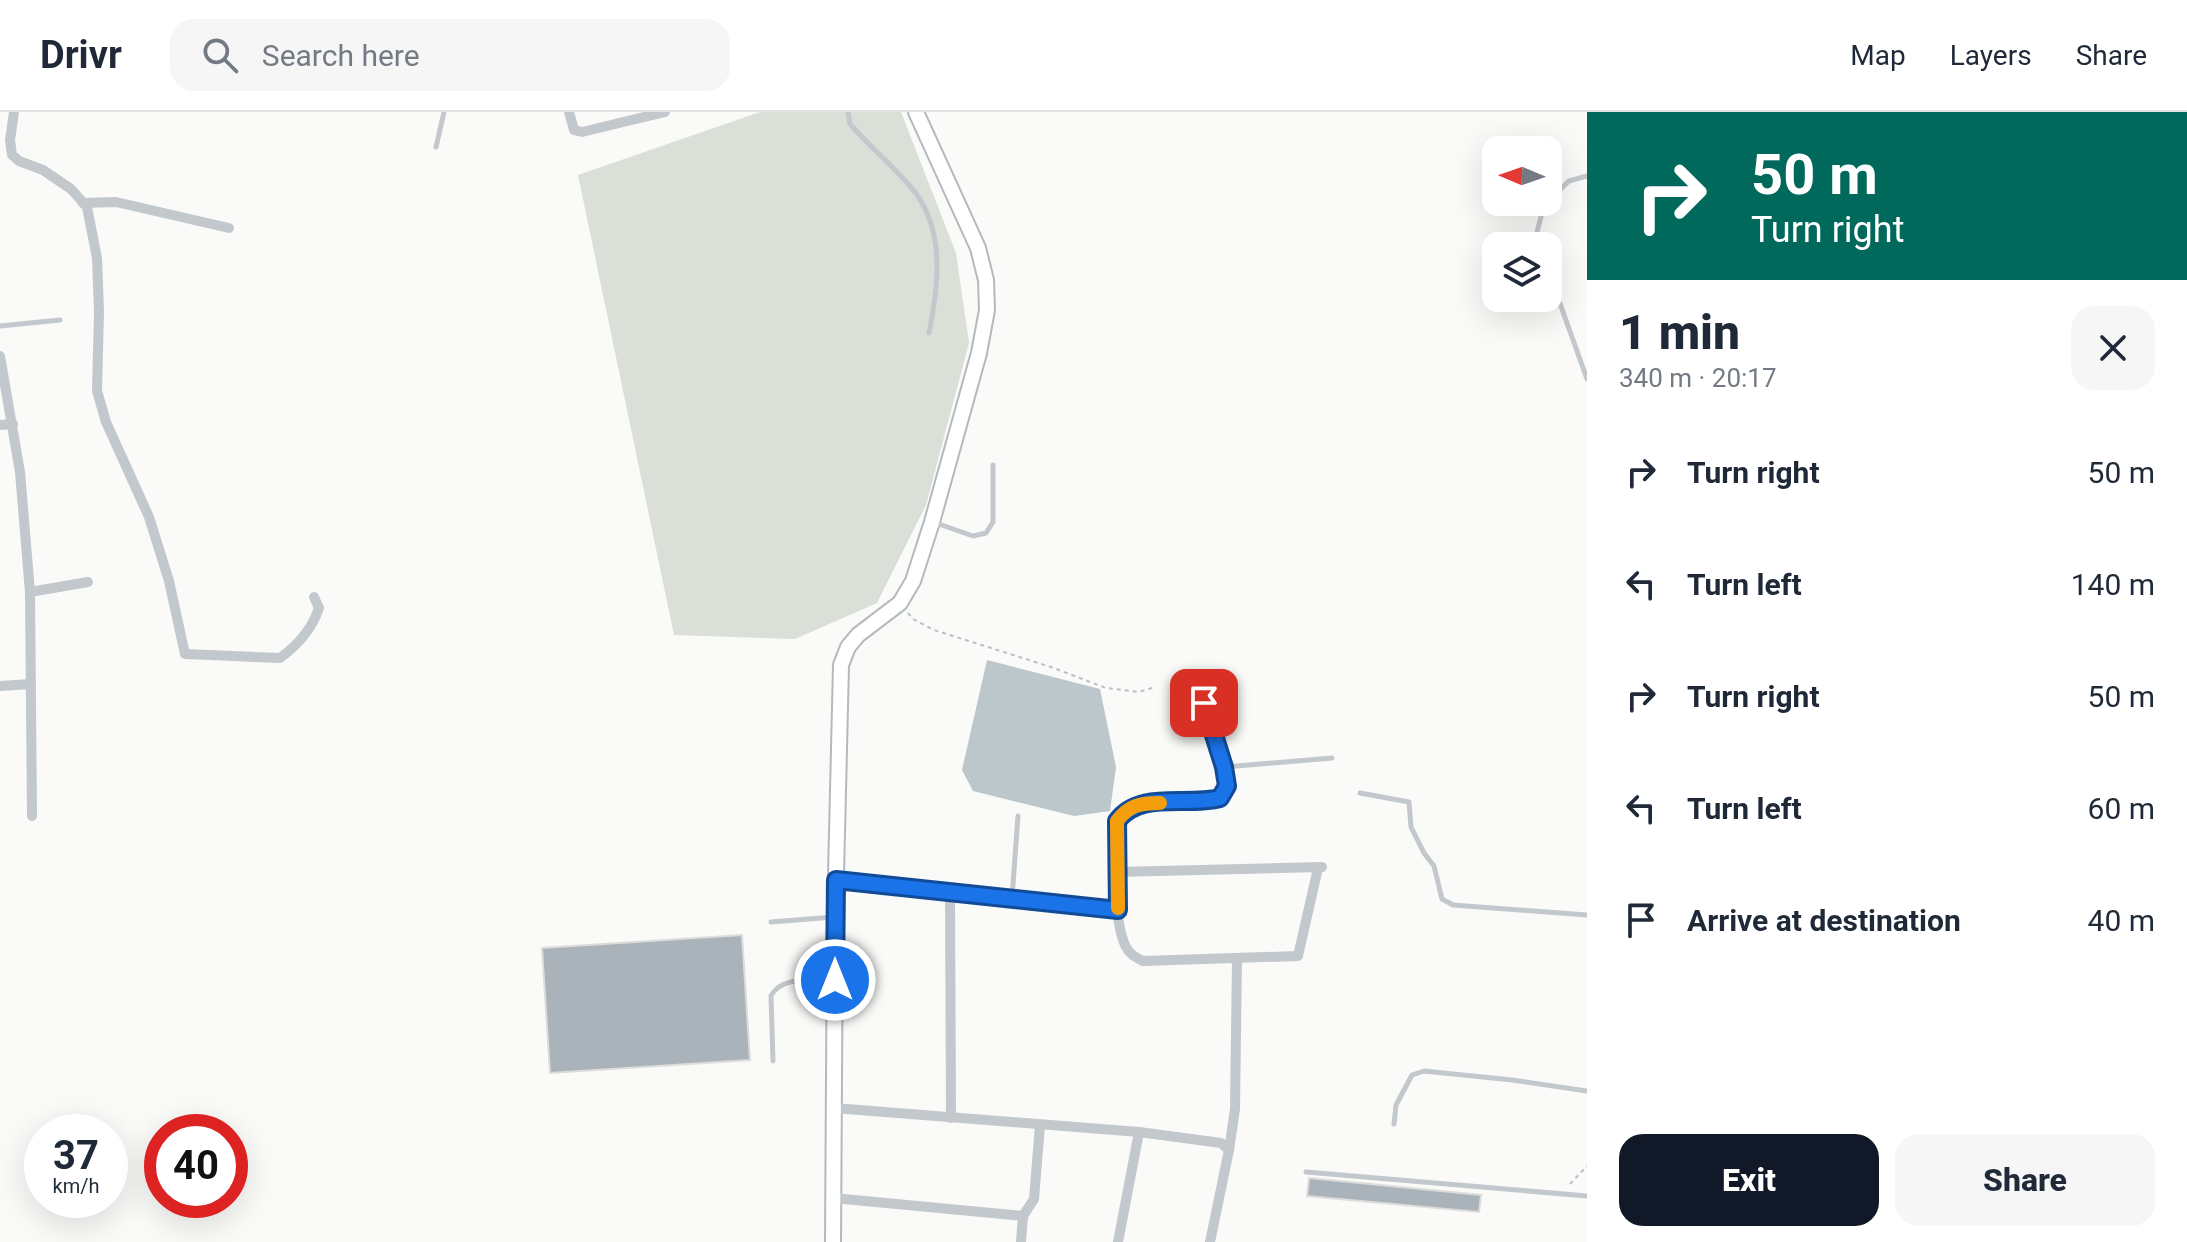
<!DOCTYPE html>
<meta charset="utf-8">
<style>
:root{--surface:#fff;--page:#f6f6f7;--text:#1f2937;--muted:#747a83;--line:#e0e1e3;--accent:#111827}
body{margin:0;font-family:Roboto,sans-serif;background:var(--page);color:var(--text);height:100vh;display:flex;flex-direction:column;font-size:30px;white-space:nowrap}
*{box-sizing:border-box;margin:0}
p{font-size:26px;color:var(--muted)}
.icon{flex:none;width:44px;height:44px;fill:none;stroke:currentColor;stroke-width:2;stroke-linecap:round;stroke-linejoin:round}
.map{position:relative;flex:1;overflow:hidden}
.panel{display:flex;flex-direction:column;background:var(--surface);width:600px}
.panel>*{flex:none}
.hud{background:#00695c;color:#fff;overflow:hidden}
.needle{width:52px;rotate:272deg}
.controls{position:absolute;left:1482px;top:24px;display:grid;gap:16px}
.controls a{display:grid;place-items:center;width:80px;height:80px;border-radius:16px;background:var(--surface);box-shadow:0 8px 32px #0002;font-size:40px}
.speed{position:absolute;left:24px;top:1002px;display:flex;gap:16px;font-size:40px;font-weight:700;text-align:center}
.speed>*{display:grid;place-content:center;width:104px;height:104px;border-radius:50%;background:var(--surface);box-shadow:0 8px 32px #0002;line-height:1}
.speed small{font-size:20px;font-weight:400}
.speed .limit{border:12px solid #d22;background:#fff;color:#111}
.pin{position:absolute;display:grid;place-items:center;width:68px;height:68px;color:#fff;margin:-34px;border-radius:16px;box-shadow:0 4px 12px #0006}
.me{position:absolute;width:88px;margin:-44px;rotate:0deg;stroke-linejoin:round;filter:drop-shadow(0 0 6px #0008)}
.turn{display:flex;align-items:center;gap:28px;height:168px;padding:0 32px;font-size:36px}
.turn .icon{width:104px;height:104px;stroke-width:2.5}
.turn b{display:block;font-size:56px;line-height:68px}
.round{display:grid;place-items:center;flex:none;width:84px;height:84px;border-radius:24px;background:var(--page)}
.headline{display:flex;align-items:center;justify-content:space-between;height:136px;padding:0 32px}
h1{font-size:48px;font-weight:800;line-height:60px}
.cta{display:flex;gap:16px;margin-top:auto;padding:16px 32px}
.cta a{flex:1;height:92px;border-radius:24px;background:var(--accent);color:#fff;font-size:32px;font-weight:800;line-height:92px;text-align:center}
.cta a+a{background:var(--page);color:var(--text)}
ul{padding:0;list-style:none}
li{display:flex;align-items:center;gap:24px;height:112px;padding:0 32px}
li div{flex:1}
li b{display:block;font-size:30px}
li em{font-style:normal}
header{display:flex;align-items:center;gap:48px;box-sizing:border-box;height:112px;padding:0 40px;background:var(--surface);border-bottom:2px solid var(--line)}
header strong{font-size:38px}
nav{display:flex;gap:44px;margin-inline-start:auto;font-size:28px}
.search{width:560px;height:72px;background:var(--page);display:flex;align-items:center;gap:20px;box-sizing:border-box;padding:0 28px;border-radius:24px;color:var(--muted);font-size:30px}
main{display:flex;flex:1;min-height:0}
.map>svg:first-child{display:block}
.green{fill:#dadfd7}
.water{fill:#bbc7cb}
.building{fill:#aab3b9;stroke:#dcdcda;stroke-width:2}
.lines{fill:none;stroke-linecap:round;stroke-linejoin:round}
.secondary-casing{stroke:#b3babf;stroke-width:18}
.path{stroke:#bbbfc2;stroke-width:2;stroke-dasharray:4 4;stroke-linecap:butt}
.lane{stroke:#c3c8cc;stroke-width:5}
.street{stroke:#c3c8cc;stroke-width:10}
.secondary{stroke:#fff;stroke-width:14}
.route-casing{stroke:#114b97;stroke-width:20}
.route{stroke:#1a73e8;stroke-width:14}
.slow{stroke:#f59e0b;stroke-width:14}
</style>
<header>
<strong>Drivr</strong>
<div class="search"><svg class="icon" aria-label="search" viewBox="0 0 24 24"><circle cx="10" cy="10" r="6"/><path d="M15 15l6 6"/></svg>Search here</div>
<nav><a>Map</a><a>Layers</a><a>Share</a></nav>
</header>
<main>
<div class="map">
<svg width="1587" height="1130" viewBox="0 0 1587 1130">
<rect width="100%" height="100%" fill="#fafaf8"/>
<polygon class="green" points="760,0 901,0 956,141 969,231 926,393 877,491 795,527 674,523 578,63"/>
<polygon class="water" points="987,548 1100,577 1116,655 1110,699 1074,704 973,679 962,658"/>
<g class="building">
<polygon points="742,823 750,948 550,961 542,836"/>
<polygon points="1309,1066 1481,1083 1479,1100 1307,1084"/>
</g>
<g class="lines">
<defs>
<polyline id="secondary" points="833,1130 835,805 841,553 848,535 858,523 900,491 913,469 932,410 979,241 987,198 986,168 978,136 916,0"/>
</defs>
<use href="#secondary" class="secondary-casing"/>
<g class="path">
<polyline points="908,501 913,507 934,518 1051,555 1106,576 1138,580 1156,575"/>
<polyline points="1570,1072 1587,1054"/>
</g>
<g class="lane">
<path d="M848 0 850 12C869 34 891 52 910 74 946 115 939 171 929 221"/>
<polyline points="436,35 444,0"/>
<polyline points="1548,89 1569,69 1587,64"/>
<polyline points="1540,134 1536,124 1544,93 1547,90"/>
<polyline points="1548,158 1587,267"/>
<polyline points="0,214 60,208"/>
<polyline points="933,410 973,424 986,421 993,410 993,353"/>
<polyline points="1225,655 1332,646"/>
<polyline points="1360,681 1409,690 1411,715 1424,741 1434,754 1442,787 1453,793 1587,803"/>
<polyline points="1012,786 1018,704"/>
<polyline points="771,810 834,805"/>
<path d="M773 949 771 884C782 863 813 869 834 868"/>
<polyline points="1394,1012 1396,993 1412,963 1424,959 1512,968 1587,979"/>
<polyline points="1306,1060 1587,1084"/>
</g>
<g class="street">
<path d="M14 0 10 28 12 43 19 49 43 58 71 77 87 95 97 146 99 200 97 279 106 310 149 405 169 469 185 542 280 546C298 533 312 517 319 496L314 485"/>
<polyline points="569,0 574,18 582,20 665,0"/>
<polyline points="83,91 116,90 229,116"/>
<polyline points="0,244 20,360 30,480 32,704"/>
<polyline points="0,313 13,312"/>
<polyline points="30,480 88,470"/>
<polyline points="0,574 31,572"/>
<path d="M1204 591 1224 655 1227 674 1220 686C1186 695 1140 678 1117 709 1117 742 1112 804 1125 833 1129 842 1135 845 1143 849L1298 844 1318 756"/>
<polyline points="1117,760 1322,755"/>
<polyline points="836,768 1118,798"/>
<polyline points="950,780 951,1006"/>
<polyline points="834,996 1139,1020 1221,1031 1229,1038 1210,1130"/>
<polyline points="1229,1038 1235,997 1237,846"/>
<polyline points="833,1086 1023,1104 1021,1130"/>
<polyline points="1023,1104 1034,1087 1040,1013"/>
<polyline points="1118,1130 1139,1020"/>
</g>
<use href="#secondary" class="secondary"/>
</g>
<g class="lines">
<defs>
<path id="route" d="M835 868 836 768 1118 798 1117 709C1140 678 1186 695 1220 686L1227 674 1224 655 1204 591"/>
</defs>
<use href="#route" class="route-casing"/>
<use href="#route" class="route"/>
<path class="slow" d="M1118 796 1117 709C1129 693 1140 691 1160 691"/>
</g>
</svg>
<div class="controls">
<a><svg class="needle" viewBox="-14 -14 28 28"><path d="M0-13l5 13h-10z" fill="#e53935"/><path d="M0 13l5-13h-10z" fill="#747a83"/></svg></a>
<a><svg class="icon" aria-label="layers" viewBox="0 0 24 24"><path d="M12 4l9 5-9 5-9-5zM3 14l9 5 9-5"/></svg></a>
</div>
<div class="speed"><div>37<small>km/h</small></div><div class="limit">40</div></div>
<div class="pin" style="left:1204px;top:591px;background:#d93025"><svg class="icon" aria-label="arrive" viewBox="0 0 24 24"><path d="M6 21V4h12l-3 4 3 4H6"/></svg></div>
<svg class="me" style="left:835px;top:868px" viewBox="-20 -20 40 40"><circle r="17" fill="#1a73e8" stroke="#fff" stroke-width="3"/><path d="M0-11L8 9 0 5-8 9z" fill="#fff"/></svg>
</div>
<section class="panel">
<div class="hud">
<div class="turn"><svg class="icon" aria-label="right" viewBox="0 0 24 24"><path d="M7 20v-9h11M14 6l5 5-5 5"/></svg><div><b>50 m</b>Turn right</div></div>
</div>
<div class="headline"><div><h1>1 min</h1><p>340 m · 20:17</p></div><a class="round"><svg class="icon" aria-label="close" viewBox="0 0 24 24"><path d="M6 6l12 12M18 6L6 18"/></svg></a></div>
<ul>
<li><svg class="icon" aria-label="right" viewBox="0 0 24 24"><path d="M7 20v-9h11M14 6l5 5-5 5"/></svg><div><b>Turn right</b></div><em>50 m</em></li>
<li><svg class="icon" aria-label="left" viewBox="0 0 24 24"><path d="M17 20v-9H6M10 6l-5 5 5 5"/></svg><div><b>Turn left</b></div><em>140 m</em></li>
<li><svg class="icon" aria-label="right" viewBox="0 0 24 24"><path d="M7 20v-9h11M14 6l5 5-5 5"/></svg><div><b>Turn right</b></div><em>50 m</em></li>
<li><svg class="icon" aria-label="left" viewBox="0 0 24 24"><path d="M17 20v-9H6M10 6l-5 5 5 5"/></svg><div><b>Turn left</b></div><em>60 m</em></li>
<li><svg class="icon" aria-label="arrive" viewBox="0 0 24 24"><path d="M6 21V4h12l-3 4 3 4H6"/></svg><div><b>Arrive at destination</b></div><em>40 m</em></li>
</ul>
<div class="cta"><a>Exit</a><a>Share</a></div>
</section>
</main>
